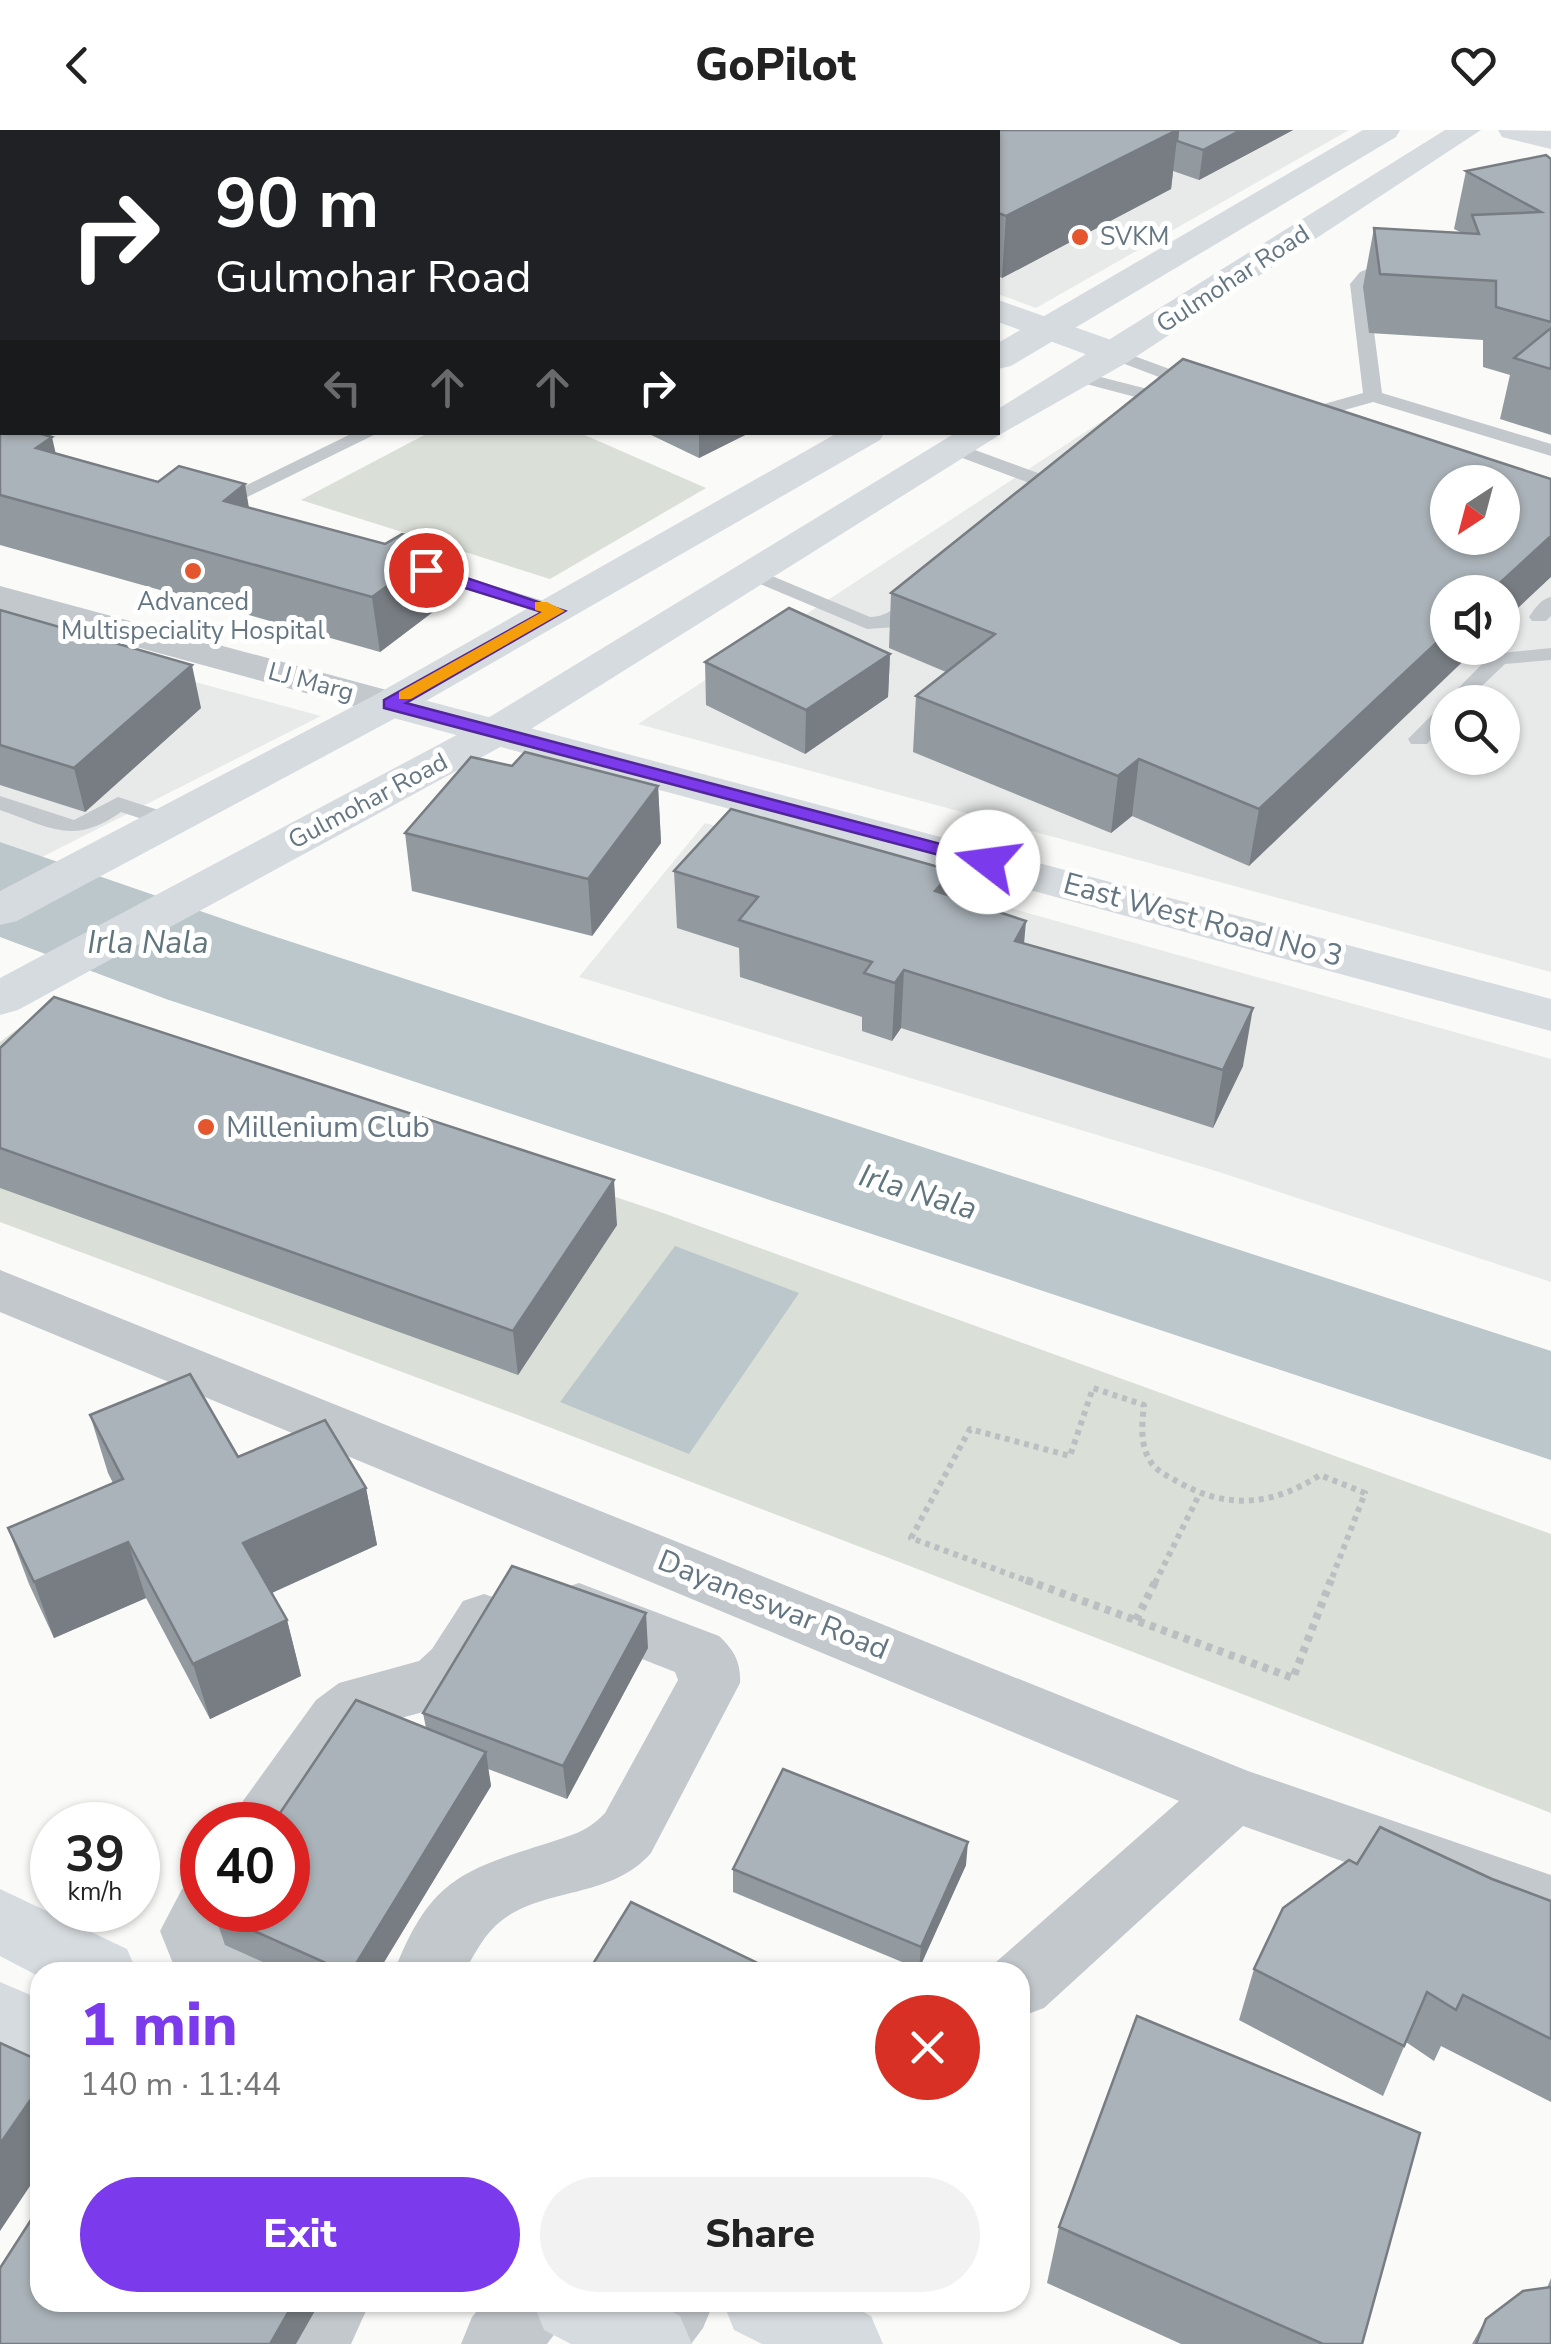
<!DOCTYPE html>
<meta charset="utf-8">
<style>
:root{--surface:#fff;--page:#f2f2f2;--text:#222;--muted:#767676;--accent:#7c3aed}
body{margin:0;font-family:"Nunito Sans",sans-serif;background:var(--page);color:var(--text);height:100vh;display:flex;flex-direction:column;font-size:38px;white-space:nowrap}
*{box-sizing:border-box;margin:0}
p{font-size:32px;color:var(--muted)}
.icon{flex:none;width:55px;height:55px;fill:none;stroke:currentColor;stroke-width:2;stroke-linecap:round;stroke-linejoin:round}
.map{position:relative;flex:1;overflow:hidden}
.sheet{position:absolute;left:30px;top:1832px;width:1000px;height:350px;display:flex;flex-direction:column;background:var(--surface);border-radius:30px;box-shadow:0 2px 8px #0004}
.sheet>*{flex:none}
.top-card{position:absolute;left:0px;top:0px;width:1000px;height:305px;box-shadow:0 2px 8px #0004;background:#202124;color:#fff;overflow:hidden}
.needle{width:65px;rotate:216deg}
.buttons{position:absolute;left:1430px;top:335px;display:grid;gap:20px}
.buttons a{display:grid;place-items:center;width:90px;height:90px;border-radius:50%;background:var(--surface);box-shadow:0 2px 8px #0004;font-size:50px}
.speed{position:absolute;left:30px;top:1672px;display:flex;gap:20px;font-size:50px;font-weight:700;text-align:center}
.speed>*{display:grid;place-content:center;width:130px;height:130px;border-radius:50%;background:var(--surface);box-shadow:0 2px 8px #0004;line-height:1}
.speed small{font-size:25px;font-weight:400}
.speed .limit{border:15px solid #d22;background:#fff;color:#111}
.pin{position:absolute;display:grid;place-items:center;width:85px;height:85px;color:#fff;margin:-42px;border:5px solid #fff;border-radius:50%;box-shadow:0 2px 10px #0007}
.me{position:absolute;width:110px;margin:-55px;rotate:285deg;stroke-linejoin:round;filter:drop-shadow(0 0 8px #0008)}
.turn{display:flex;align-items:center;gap:35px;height:210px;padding:0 50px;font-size:45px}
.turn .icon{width:130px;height:130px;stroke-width:2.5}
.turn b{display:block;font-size:70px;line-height:85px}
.lanes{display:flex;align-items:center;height:95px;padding:0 50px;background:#0003;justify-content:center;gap:50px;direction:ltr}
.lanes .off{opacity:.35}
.round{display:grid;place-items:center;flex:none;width:105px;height:105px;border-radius:52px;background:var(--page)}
.head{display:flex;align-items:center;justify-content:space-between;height:170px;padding:0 50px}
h1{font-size:60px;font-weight:800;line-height:75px;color:var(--accent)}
.primary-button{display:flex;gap:20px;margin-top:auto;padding:20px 50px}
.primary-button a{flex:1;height:115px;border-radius:60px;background:var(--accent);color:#fff;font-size:40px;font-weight:800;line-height:115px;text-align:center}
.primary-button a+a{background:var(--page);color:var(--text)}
header{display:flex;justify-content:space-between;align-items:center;height:130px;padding:0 50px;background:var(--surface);font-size:45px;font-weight:800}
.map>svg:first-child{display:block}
.built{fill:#e8e9e9;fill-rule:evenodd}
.green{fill:#dadfd7}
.water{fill:#bbc7cb}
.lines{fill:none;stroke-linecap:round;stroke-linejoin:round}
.stream{fill:#bbc7cb;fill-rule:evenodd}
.path-far1{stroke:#bbbfc2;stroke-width:6;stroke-dasharray:5 5;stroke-linecap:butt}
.path{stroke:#bbbfc2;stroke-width:8;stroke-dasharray:6 6;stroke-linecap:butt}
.lane{fill:#c3c8cc;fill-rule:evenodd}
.street{fill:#c3c8cc;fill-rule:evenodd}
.secondary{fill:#d6dbdf;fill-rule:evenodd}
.primary{fill:#d6dbdf;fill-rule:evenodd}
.wall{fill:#929a9f}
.shaded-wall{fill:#777d82}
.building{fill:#aab3b9;stroke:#777d82;stroke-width:2.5;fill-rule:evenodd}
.route{fill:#7c3aed;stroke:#51269a;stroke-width:2.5}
.slow{fill:#f59e0b}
.poi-dot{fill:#e4572e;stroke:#fff;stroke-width:4}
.labels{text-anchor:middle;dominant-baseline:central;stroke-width:10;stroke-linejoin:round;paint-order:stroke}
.far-poi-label{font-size:25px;fill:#657683;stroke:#fff;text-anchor:start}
.far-street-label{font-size:25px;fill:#657683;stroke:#fff}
.street-label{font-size:30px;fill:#657683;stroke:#fff}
.poi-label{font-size:30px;fill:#657683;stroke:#fff;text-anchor:start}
.water-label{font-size:32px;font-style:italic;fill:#60757c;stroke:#fff}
</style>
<header><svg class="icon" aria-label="back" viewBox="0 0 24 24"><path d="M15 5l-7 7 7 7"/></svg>GoPilot<svg class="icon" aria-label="heart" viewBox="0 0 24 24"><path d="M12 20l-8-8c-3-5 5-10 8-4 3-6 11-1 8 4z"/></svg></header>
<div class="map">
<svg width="1551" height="2214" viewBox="0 0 1551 2214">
<rect width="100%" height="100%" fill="#fafaf8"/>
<g class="built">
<polygon points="649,0 1349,0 1036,178 998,164 998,2 643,2"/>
<path d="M1125 276 1448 408H1502L1551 394V842L638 594ZM1448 462H1502V518H1448ZM1448 572H1502V628H1448Z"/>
<polygon points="0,499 321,586 42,727 0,712"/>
<polygon points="705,693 1551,929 1551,1152 1219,1042 579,847"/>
</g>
<g class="green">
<polygon points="430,302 580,303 706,358 550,449 301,370"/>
<polygon points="50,875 663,1083 1551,1404 1551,1683 515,1284 0,1092 0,912"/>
</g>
<g class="water">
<polygon points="0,712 267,804 1551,1221 1551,1330 166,869 0,807"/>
<polygon points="675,1116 799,1163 689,1324 560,1272"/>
</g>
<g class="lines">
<rect class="stream" x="0" y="244" width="2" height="7"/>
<g class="path-far1">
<path d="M1033 1453 911 1408 970 1299 1070 1326 1093 1258 1144 1275C1142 1293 1140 1313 1149 1329 1155 1341 1168 1346 1180 1353 1228 1380 1274 1375 1320 1345L1365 1363 1330 1453"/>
<polyline points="1155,1453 1199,1365"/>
</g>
<g class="path">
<polyline points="1026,1450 1293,1548 1331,1450"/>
<polyline points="1136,1490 1156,1450"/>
</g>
<g class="lane">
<polygon points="1392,129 1406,133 1368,155 1382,263 1551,314 1551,326 1373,272 1299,293 1292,291 1292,283 1363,263 1350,154 1360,142"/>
<polygon points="1115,219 1205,252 1208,256 1205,260 1193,260 1109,228 1109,220"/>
<polygon points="1077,241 1183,268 1186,272 1177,278 1071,250 1068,246"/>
<polygon points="355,302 380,302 223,379 216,381 206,375"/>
<polygon points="956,313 1065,353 1068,357 1058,363 1051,361 949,323 947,319"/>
<polygon points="414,431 563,477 566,481 556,487 549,485 407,441 407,433"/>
<path d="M753 438 870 487C891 487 900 470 919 465L929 471 896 497 867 499 746 448V440Z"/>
<path d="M1551 467V486L1546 491H1532L1529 487C1535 478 1541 469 1551 467Z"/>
<polygon points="1551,518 1551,530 1505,534 1465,572 1448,572 1448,591 1427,614 1411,614 1408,609 1492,524"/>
<path d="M0 666 74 690 118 667 177 686 180 691 169 698 121 682C74 716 49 697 0 680Z"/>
</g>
<g class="street">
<polygon points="0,456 405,565 411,574 405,583 390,586 0,480"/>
<polygon points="0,1140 1248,1641 1551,1745 1551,1805 1243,1696 1044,1878 1020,1887 1020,1842 991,1842 996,1832 1179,1671 0,1182"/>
<path d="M579 1453 719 1506C734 1520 741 1532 740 1553L651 1723C611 1769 544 1757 501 1791 484 1804 475 1824 464 1842H394C429 1753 458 1741 545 1714 571 1705 586 1703 605 1683L678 1550 675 1542 558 1496 549 1478 558 1460Z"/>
<polygon points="484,1464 505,1471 514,1489 476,1555 460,1572 379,1594 360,1608 288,1713 288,1695 231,1695 240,1675 316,1570 339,1553 419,1531 432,1519 463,1471"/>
<polygon points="202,1751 202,1780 239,1780 232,1797 280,1820 290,1842 188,1842 174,1836 160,1801 182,1759"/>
<polygon points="292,2172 370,2172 351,2214 273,2214"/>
<polygon points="484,2172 570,2172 559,2198 547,2214 461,2214 472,2187"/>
<polygon points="629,2172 714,2172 703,2198 691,2214 606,2214 617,2187"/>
</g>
<g class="secondary">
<polygon points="438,0 474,0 475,2 439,2"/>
<polygon points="518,0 553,0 554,2 519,2"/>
<polygon points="1498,0 1551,1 1551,19 1502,7"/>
<polygon points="998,170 1128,216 1133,224 1128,232 1115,235 998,192"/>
<polygon points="390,561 1551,869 1551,901 375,583 368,574 375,565"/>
<polygon points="0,1759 127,1819 137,1842 40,1842 40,1847 0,1826"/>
<polygon points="0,1852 40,1869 40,1939 0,1922"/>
<polygon points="533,2172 654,2172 680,2186 692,2214 571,2214 544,2200"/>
<polygon points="723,2172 845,2172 871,2186 883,2214 762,2214 734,2200"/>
</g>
<g class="primary">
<polygon points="1363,0 1400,0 1396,7 1011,236 998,239 998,213"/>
<polygon points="1445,0 1481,0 1128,232 1001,304 515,609 18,880 0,885 0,848 483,591 957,302 998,302 998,279"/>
<polygon points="839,302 885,302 880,310 405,583 17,791 0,795 0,761 375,565"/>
</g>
</g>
<g class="wall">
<polygon points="684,0 1293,0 1199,50 1173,41 1171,59 1002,148 998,146 998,2 684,2"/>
<polygon points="1551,29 1551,305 1500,289 1510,245 1483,237 1483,210 1369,203 1363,157 1374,98 1462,103 1454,99 1466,41"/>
<polygon points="0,297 56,324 249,377 450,469 380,522 0,415"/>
<polygon points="645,302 751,302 699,328"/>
<polygon points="1551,349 1249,736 1132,686 1111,703 913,622 916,566 946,542 889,518 891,463"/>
<polygon points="0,480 201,578 85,682 0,655"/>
<polygon points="890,524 888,567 805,624 706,575 705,532"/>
<polygon points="512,636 658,656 661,713 592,806 412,761 405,703"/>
<polygon points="674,741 953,741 951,767 1024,814 1243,936 1213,998 901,898 892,911 862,901 862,887 740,847 739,818 677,798"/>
<polygon points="0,918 617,1095 518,1245 0,1058"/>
<polygon points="90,1285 238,1327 366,1358 377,1415 272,1463 287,1490 301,1546 210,1589 146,1468 54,1508 29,1454 8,1398 113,1353 108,1343"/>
<polygon points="648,1518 567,1669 488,1639 491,1656 378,1842 285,1842 225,1815 214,1783 426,1598 423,1583"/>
<polygon points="966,1735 919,1839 733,1762 733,1739"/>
<polygon points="1492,1749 1551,1771 1551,1972 1441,1916 1434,1931 1406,1912 1383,1966 1239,1890 1254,1839"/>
<polygon points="1059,2097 1362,2214 1181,2214 1047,2153"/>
<polygon points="1551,2148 1551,2214 1472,2214 1486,2189 1547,2158"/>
</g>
<g class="shaded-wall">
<polygon points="1178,0 1171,59 1002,148 1006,86"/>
<polygon points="1241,0 1293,0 1199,50 1203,20"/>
<polygon points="699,302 751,302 699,328"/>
<polygon points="52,307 64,360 36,318"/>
<polygon points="245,354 254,408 224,371"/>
<polygon points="1551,406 1551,447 1502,493 1502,462 1490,462"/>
<polygon points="444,415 450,469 380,522 372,467"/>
<polygon points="1448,502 1448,518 1477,518 1249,736 1259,679"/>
<polygon points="890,524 888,567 805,624 806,580"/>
<polygon points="192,535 201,578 85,682 74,638"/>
<polygon points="1139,629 1132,686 1111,703 1118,646"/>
<polygon points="658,656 661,713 592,806 588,749"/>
<polygon points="953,741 949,798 935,761"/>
<polygon points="1026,791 1021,849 1015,811"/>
<polygon points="904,840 901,898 892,911 895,853"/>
<polygon points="1253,878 1243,936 1213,998 1223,940"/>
<polygon points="614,1050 617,1095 518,1245 513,1201"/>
<polygon points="366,1358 377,1415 258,1469 243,1413"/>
<polygon points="128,1412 146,1468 54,1508 34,1452"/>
<polygon points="646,1483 648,1518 567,1669 563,1636"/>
<polygon points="287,1490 301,1546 210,1589 193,1534"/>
<polygon points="486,1622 491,1656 378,1842 351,1842"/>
<polygon points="968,1712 966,1735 919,1839 921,1817"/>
<polygon points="40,1956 40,2041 0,2101 0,2014"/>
<polygon points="294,2172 320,2172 296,2214 270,2214"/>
</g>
<g class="building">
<polygon points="373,0 425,0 419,2 366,2"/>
<polygon points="770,0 1177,0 1006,86 998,83 998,2 776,2"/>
<polygon points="1178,0 1241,0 1203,20 1177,11"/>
<polygon points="1546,25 1551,29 1551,192 1496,177 1496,151 1380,144 1374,98 1479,104 1472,85 1541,82 1466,41"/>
<polygon points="1551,198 1551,239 1514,228"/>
<path d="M1183 229 1551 349V406L1490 462H1448V502L1259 679 1139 629 1118 646 916 566 995 504 891 463ZM1448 352H1502V408H1448Z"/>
<polygon points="2,295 2,302 35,302 52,307 36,318 158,352 179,336 245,354 224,371 385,414 402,404 444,415 372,467 0,365 0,297"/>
<polygon points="789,478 890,524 806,580 705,532"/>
<polygon points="0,480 192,535 74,638 0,615"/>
<polygon points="525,622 658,656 588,749 405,703 471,627 512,636"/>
<polygon points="731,679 953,741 935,761 1026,791 1015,811 1253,878 1223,940 904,840 895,853 864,843 872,832 739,790 758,767 674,741"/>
<polygon points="54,867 614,1050 513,1201 0,1018 0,918"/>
<polygon points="190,1244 238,1327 325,1290 366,1358 243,1413 287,1490 193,1534 128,1412 34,1452 8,1398 123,1349 90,1285"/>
<polygon points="512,1436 646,1483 563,1636 423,1583"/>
<polygon points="356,1570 486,1622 351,1842 346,1842 214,1783 216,1780 288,1780 288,1695 272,1695"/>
<polygon points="783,1639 968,1712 921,1817 733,1739"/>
<polygon points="1380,1697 1492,1749 1551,1771 1551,1909 1463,1865 1456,1880 1427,1862 1404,1916 1254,1839 1283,1778 1349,1730 1357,1734"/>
<polygon points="631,1772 776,1842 588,1842"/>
<polygon points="1137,1886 1420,2003 1362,2214 1323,2214 1059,2097"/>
<polygon points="0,1913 40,1931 40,1956 0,2014"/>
<polygon points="40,2076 40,2172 294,2172 270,2214 0,2214 0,2138"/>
<polygon points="1551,2157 1551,2214 1476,2214 1486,2189 1523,2161"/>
</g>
<polygon class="route" points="420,436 431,436 565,481 406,573 994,728 997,732 988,738 384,578 384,570 542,482 420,444"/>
<polygon class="slow" points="535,472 547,472 565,481 411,569 399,569 399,562 542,482 535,480"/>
<g class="poi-dot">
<circle cx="1080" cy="107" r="10"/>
<circle cx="193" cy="441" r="10"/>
<circle cx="206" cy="997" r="10"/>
</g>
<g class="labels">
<g class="far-poi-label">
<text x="1100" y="107">SVKM</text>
<text x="193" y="472" text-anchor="middle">Advanced<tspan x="193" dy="29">Multispeciality Hospital</tspan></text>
</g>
<g class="far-street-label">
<text transform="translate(1233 149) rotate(-33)">Gulmohar Road</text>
<text transform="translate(311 552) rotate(15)">LJ Marg</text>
<text transform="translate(368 671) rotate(-28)">Gulmohar Road</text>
</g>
<g class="street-label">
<text transform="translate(1203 790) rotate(15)">East West Road No 3</text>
<text transform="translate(773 1475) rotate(22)">Dayaneswar Road</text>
</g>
<g class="poi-label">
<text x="226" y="997">Millenium Club</text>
</g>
<g class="water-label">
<text x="148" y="812">Irla Nala</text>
<text transform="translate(918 1062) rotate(17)">Irla Nala</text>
</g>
</g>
</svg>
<div class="buttons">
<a><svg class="needle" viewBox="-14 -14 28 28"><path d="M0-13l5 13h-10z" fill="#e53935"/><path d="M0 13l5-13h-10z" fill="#767676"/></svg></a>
<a><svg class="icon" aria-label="sound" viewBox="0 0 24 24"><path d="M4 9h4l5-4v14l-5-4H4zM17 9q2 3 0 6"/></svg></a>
<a><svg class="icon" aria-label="search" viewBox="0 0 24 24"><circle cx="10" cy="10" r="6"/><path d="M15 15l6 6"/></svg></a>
</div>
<div class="speed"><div>39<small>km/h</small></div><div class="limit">40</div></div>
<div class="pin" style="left:426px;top:440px;background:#d93025"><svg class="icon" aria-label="arrive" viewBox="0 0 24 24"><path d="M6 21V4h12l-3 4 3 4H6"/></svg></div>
<svg class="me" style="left:988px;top:732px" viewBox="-20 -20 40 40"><circle r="19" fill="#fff"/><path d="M0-13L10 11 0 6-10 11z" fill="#7c3aed"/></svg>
<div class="top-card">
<div class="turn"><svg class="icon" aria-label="right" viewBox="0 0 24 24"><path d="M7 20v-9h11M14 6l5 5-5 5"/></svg><div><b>90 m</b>Gulmohar Road</div></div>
<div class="lanes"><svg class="icon off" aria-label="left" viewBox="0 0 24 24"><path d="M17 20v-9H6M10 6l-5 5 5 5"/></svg><svg class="icon off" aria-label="ahead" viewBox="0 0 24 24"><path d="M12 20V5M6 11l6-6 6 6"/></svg><svg class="icon off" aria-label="ahead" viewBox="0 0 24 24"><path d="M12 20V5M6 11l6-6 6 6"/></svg><svg class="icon" aria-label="right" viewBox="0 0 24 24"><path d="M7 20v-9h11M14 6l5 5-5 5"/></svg></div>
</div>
<section class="sheet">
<div class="head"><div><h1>1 min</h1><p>140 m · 11:44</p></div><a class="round" style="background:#d93025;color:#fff"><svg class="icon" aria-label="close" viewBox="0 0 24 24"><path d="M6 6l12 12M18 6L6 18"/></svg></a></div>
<div class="primary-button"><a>Exit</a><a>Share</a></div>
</section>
</div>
